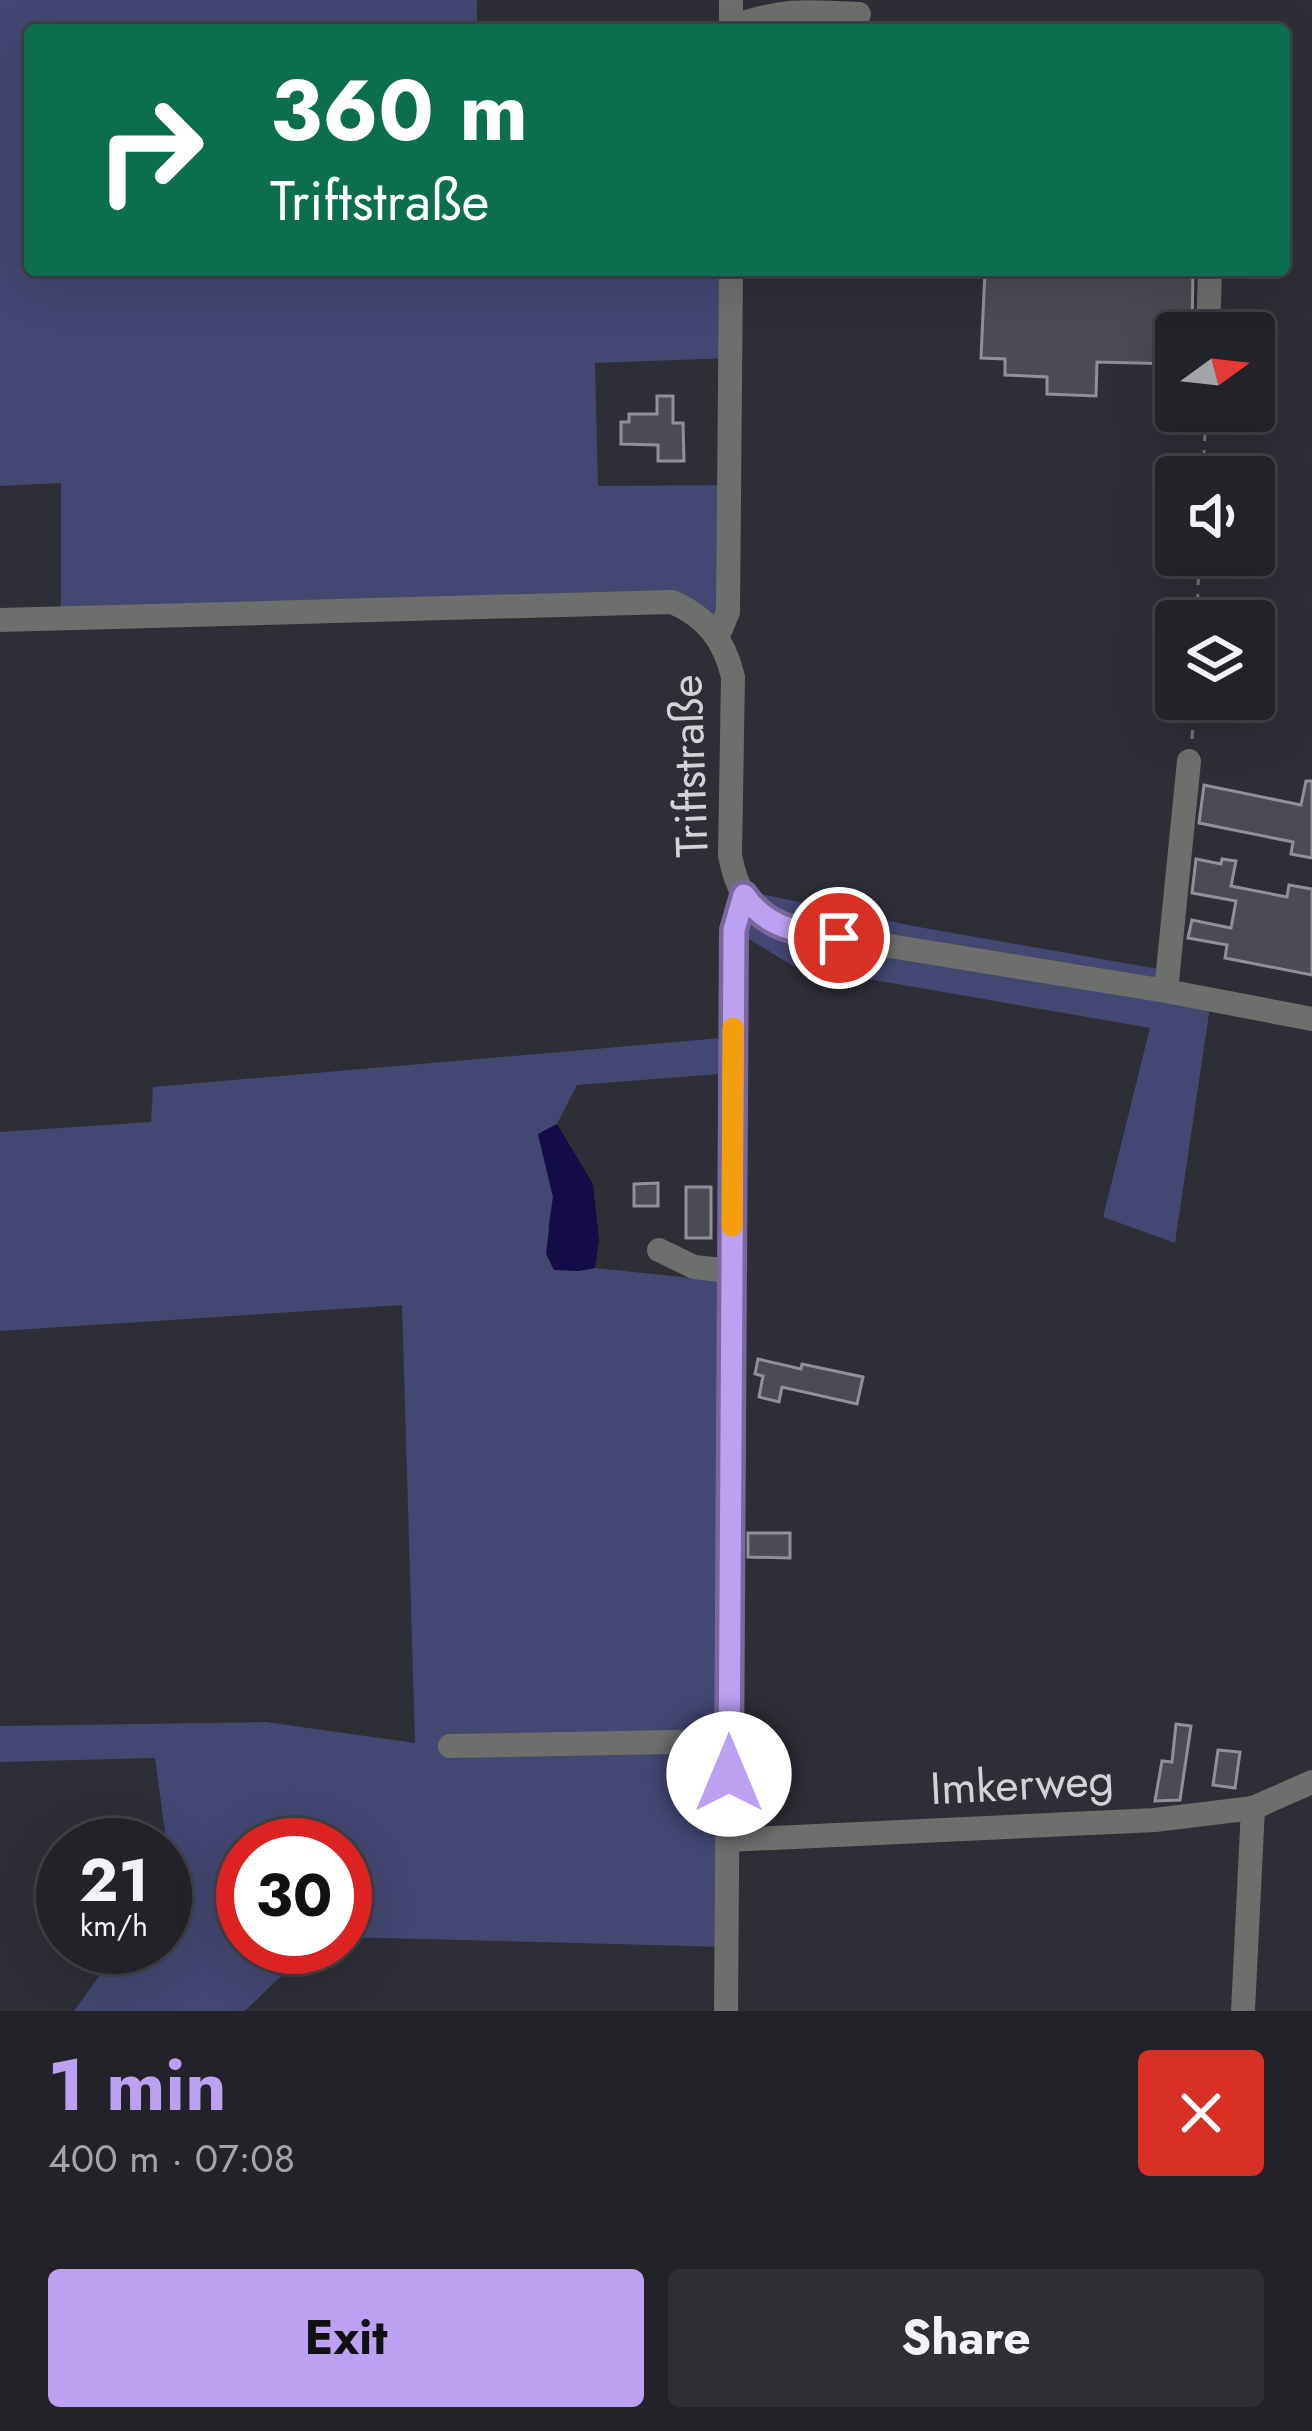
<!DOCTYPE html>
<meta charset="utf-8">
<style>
:root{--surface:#222228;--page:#2e2f34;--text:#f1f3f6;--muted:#a2a4a8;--line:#3f3f45;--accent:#bca0f2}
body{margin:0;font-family:Jost,sans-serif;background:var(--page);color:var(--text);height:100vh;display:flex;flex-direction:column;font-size:45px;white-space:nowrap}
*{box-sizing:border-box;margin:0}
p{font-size:39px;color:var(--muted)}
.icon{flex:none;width:66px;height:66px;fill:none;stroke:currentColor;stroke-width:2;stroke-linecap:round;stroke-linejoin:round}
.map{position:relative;height:2011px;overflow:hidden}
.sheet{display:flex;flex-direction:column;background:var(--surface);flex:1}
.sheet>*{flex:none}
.banner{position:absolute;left:24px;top:24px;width:1266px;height:252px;border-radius:12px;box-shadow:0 12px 48px #0002,0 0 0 3px var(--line);background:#0b6e4f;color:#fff;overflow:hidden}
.needle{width:78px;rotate:75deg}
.fabs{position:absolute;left:1155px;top:312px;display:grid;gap:24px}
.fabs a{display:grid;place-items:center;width:120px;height:120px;border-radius:12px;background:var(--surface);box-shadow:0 12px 48px #0002,0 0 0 3px var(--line);font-size:60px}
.speed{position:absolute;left:36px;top:1818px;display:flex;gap:24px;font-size:60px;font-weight:700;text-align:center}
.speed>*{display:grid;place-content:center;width:156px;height:156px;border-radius:50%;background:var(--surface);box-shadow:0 12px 48px #0002,0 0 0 3px var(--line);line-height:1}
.speed small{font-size:30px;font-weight:400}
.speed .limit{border:18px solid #d22;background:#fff;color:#111}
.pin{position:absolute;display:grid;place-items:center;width:102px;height:102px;color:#fff;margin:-51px;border:6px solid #fff;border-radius:50%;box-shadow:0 3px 12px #0007}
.me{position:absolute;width:132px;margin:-66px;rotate:0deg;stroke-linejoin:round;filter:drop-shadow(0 0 9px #0008)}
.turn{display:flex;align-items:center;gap:42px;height:252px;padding:0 48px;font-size:54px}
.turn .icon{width:156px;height:156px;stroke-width:2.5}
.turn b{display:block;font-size:84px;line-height:102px}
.round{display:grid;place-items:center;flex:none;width:126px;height:126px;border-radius:12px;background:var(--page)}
.headline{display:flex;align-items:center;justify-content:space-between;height:204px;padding:0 48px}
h1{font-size:72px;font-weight:700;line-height:90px;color:var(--accent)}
.action{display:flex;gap:24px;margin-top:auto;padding:24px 48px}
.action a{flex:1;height:138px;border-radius:12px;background:var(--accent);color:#111;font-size:48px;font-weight:700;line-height:138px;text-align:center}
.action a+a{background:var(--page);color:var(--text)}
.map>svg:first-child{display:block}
.green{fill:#434771}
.water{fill:#130c46}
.building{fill:#4a4b53;stroke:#8f909a;stroke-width:3}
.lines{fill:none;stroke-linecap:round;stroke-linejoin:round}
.path{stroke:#73747b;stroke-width:3;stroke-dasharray:9 9;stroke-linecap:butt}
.minor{stroke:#6c6f6b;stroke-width:24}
.route-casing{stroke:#7a689d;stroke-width:30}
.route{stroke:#bca0f2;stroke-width:21}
.slow{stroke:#f59e0b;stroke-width:21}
.labels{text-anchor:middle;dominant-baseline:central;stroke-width:9;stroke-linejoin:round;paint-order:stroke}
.street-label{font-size:45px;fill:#d2d3d8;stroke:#2d2e36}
</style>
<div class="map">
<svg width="1312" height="2011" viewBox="0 0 1312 2011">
<rect width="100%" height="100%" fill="#2d2e36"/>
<g class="green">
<polygon points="0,0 477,0 477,30 30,30 30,270 731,270 731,358 595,363 598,486 730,485 718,636 688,608 61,619 61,483 0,486"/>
<polygon points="761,894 913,926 1170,971 1167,991 1211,1000 1175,1243 1103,1217 1150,1028 793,966 734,930 744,895"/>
<polygon points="733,1037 733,1073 577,1085 557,1124 538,1134 553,1197 548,1227 578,1271 595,1268 732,1282 727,1947 345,1937 345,1845 243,1845 243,1947 311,1947 245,2011 74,2011 105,1968 125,1947 165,1947 166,1839 155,1758 0,1762 0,1726 266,1722 415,1743 402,1305 0,1331 0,1132 151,1122 153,1087"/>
</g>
<polygon class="water" points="557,1124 593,1184 599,1240 595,1268 578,1271 554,1270 546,1254 553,1197 538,1134"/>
<g class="building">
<polygon points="985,270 1193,270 1192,333 1176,333 1176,364 1097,362 1096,396 1047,394 1047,377 1005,375 1005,359 981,358"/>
<polygon points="657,396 673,396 673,423 683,423 684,461 658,461 658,445 621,444 621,422 629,422 629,414 657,414"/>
<polygon points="1306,781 1312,781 1312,858 1291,854 1293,842 1199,823 1204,785 1301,805"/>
<polygon points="1196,859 1221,864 1222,859 1236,861 1231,886 1287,897 1289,885 1312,889 1312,975 1225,958 1227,945 1188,938 1192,920 1231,928 1236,901 1192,893"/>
<polygon points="658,1183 658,1206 634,1206 634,1184"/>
<rect x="686" y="1187" width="25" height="51"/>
<polygon points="758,1359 801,1369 802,1364 863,1377 857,1404 782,1387 779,1402 759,1397 763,1376 755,1374"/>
<polygon points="748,1533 790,1533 790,1558 748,1557"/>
<polygon points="1176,1724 1191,1726 1180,1800 1155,1801 1162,1761 1172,1762"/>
<polygon points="1218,1750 1240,1752 1235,1788 1213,1785"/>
</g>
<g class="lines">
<g class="path">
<polyline points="1203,477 1206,411"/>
<polyline points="1197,621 1199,555"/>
<polyline points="1192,739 1194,699"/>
</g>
<g class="minor">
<path d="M731 27C782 9 806 11 859 14"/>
<polyline points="731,30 731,0"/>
<polyline points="1208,333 1210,270"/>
<path d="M0 620 672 602C707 617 724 640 733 677L730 855C738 898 753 915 792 930L1166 991 1312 1019"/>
<polyline points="718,636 728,612 731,270"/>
<polyline points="1166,991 1189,761"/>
<polyline points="659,1250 694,1267 732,1271"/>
<polyline points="450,1746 728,1741"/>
<polyline points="729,1840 1155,1820 1253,1808 1312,1782"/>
<polyline points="726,2011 734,930 744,895"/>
<polyline points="1243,2011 1253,1808"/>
</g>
</g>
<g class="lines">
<defs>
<path id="route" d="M729 1774 734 930 744 895C769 931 799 931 839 938"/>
</defs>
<use href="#route" class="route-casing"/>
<use href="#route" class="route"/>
<polyline class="slow" points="732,1226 733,1028"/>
</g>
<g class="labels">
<g class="street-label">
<text transform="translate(689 766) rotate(-92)">Triftstraße</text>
<text transform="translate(1022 1784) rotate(-3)">Imkerweg</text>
</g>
</g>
</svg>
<div class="fabs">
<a><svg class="needle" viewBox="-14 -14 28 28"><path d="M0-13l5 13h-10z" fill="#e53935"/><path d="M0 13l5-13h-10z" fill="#a2a4a8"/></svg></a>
<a><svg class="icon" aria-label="sound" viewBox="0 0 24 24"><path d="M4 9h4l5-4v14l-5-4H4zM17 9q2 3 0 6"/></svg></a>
<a><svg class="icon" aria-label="layers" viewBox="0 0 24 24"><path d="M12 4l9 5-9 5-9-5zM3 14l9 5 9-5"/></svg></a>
</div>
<div class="speed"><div>21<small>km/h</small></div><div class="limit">30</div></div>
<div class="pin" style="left:839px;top:938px;background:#d93025"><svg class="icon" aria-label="arrive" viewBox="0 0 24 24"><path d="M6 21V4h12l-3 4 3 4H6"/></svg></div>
<svg class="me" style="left:729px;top:1774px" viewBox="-20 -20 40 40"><circle r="19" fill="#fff"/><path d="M0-13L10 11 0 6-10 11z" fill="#bca0f2"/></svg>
<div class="banner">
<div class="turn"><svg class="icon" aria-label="right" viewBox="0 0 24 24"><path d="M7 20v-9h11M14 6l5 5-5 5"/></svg><div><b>360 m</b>Triftstraße</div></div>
</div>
</div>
<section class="sheet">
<div class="headline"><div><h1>1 min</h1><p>400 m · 07:08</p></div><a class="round" style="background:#d93025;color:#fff"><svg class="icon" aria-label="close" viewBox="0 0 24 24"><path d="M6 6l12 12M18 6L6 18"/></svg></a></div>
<div class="action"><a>Exit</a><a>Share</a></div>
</section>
